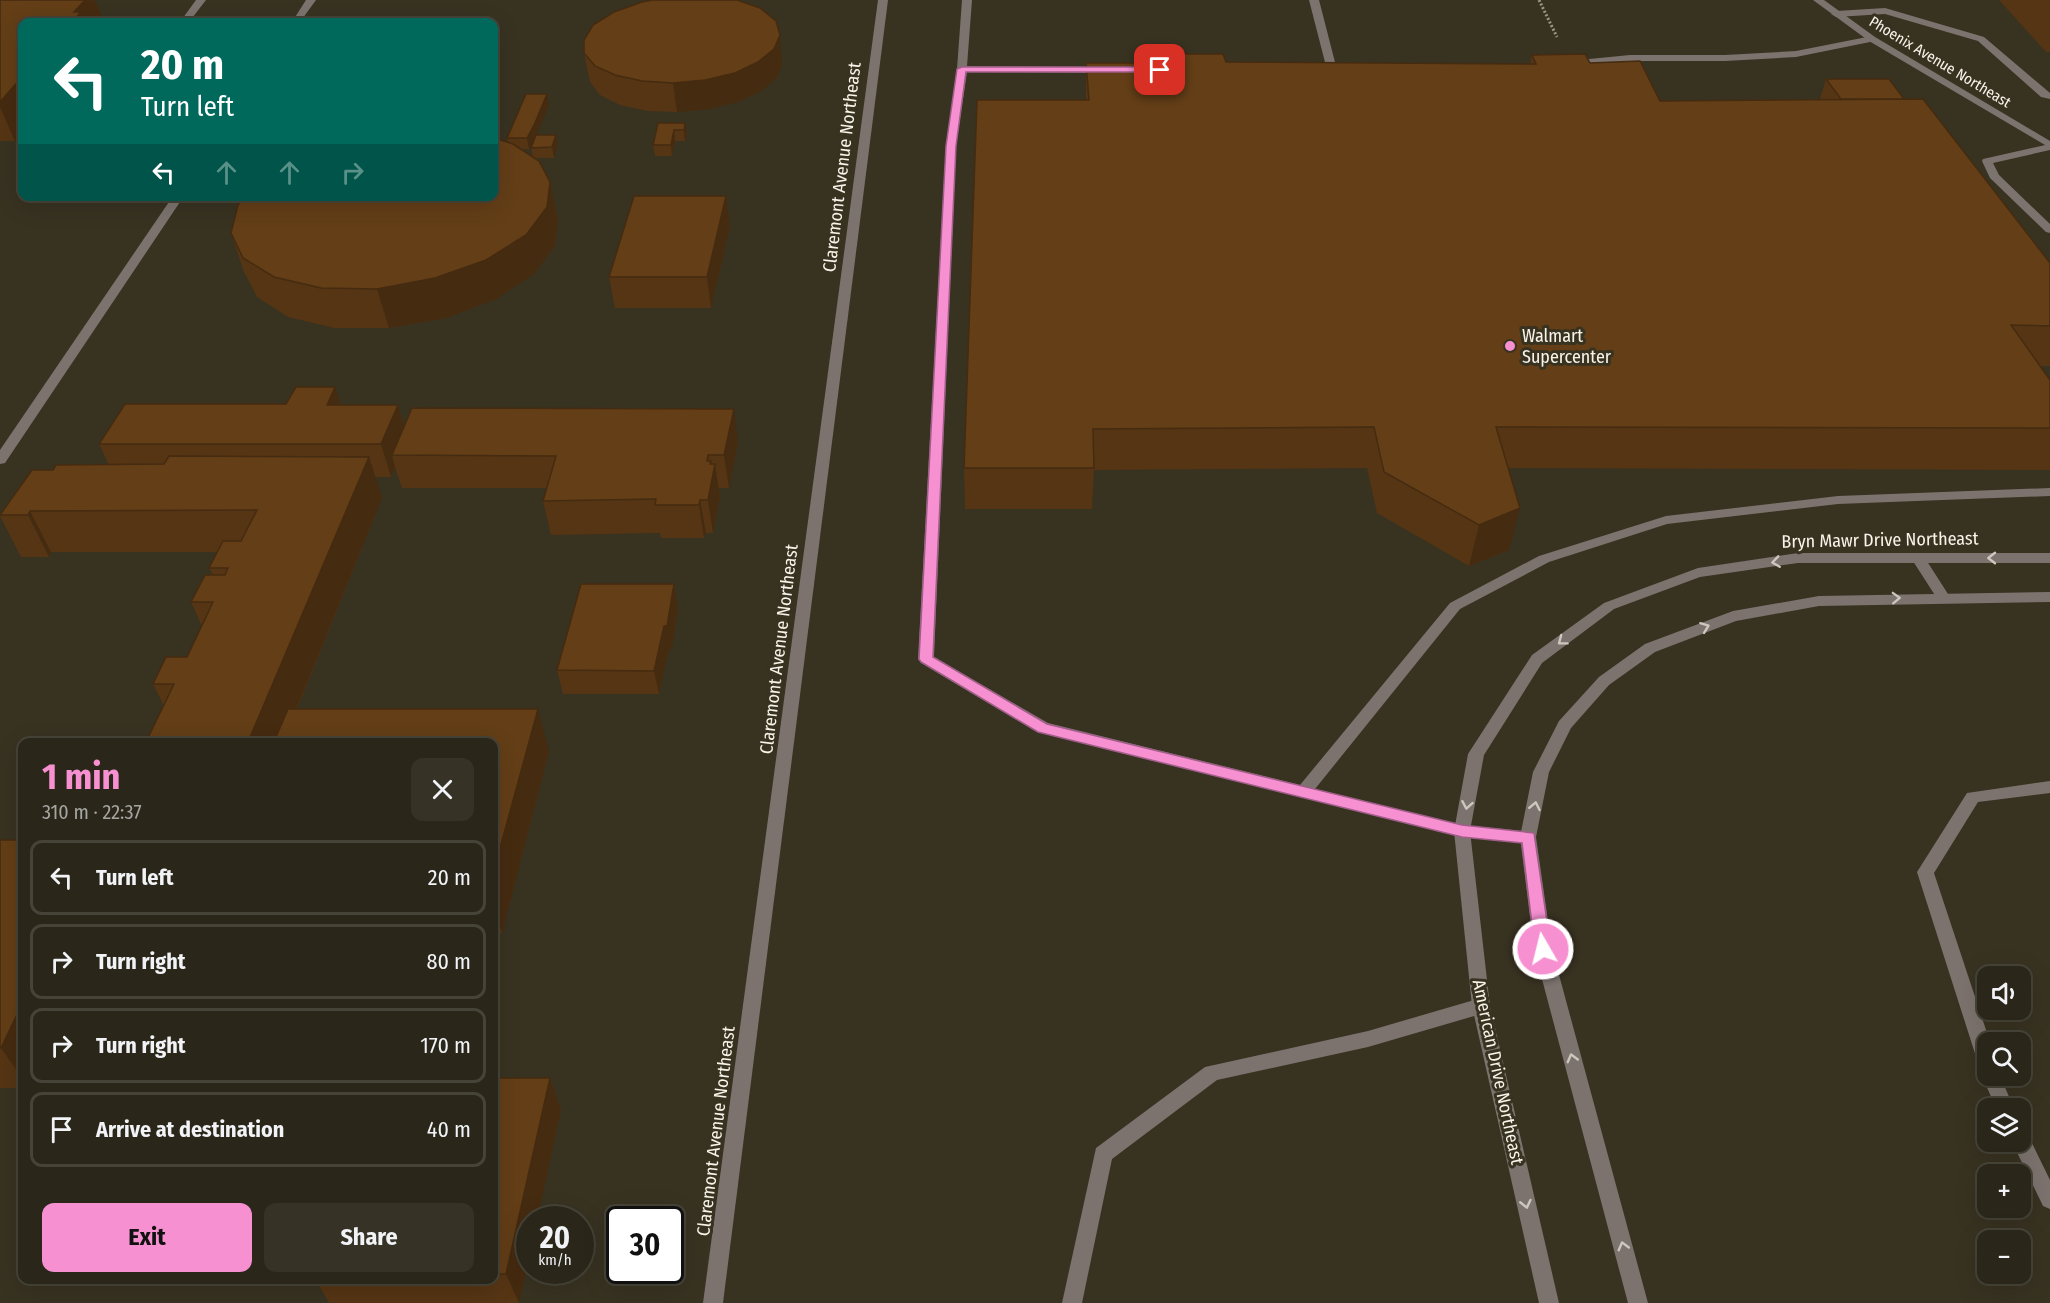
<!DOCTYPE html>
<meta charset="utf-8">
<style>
:root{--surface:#2a2619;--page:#363226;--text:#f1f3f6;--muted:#a5a5a2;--line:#464338;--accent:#f690d1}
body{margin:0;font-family:"Fira Sans Condensed",sans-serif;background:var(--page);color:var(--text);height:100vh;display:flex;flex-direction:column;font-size:22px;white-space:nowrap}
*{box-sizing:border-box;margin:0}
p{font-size:20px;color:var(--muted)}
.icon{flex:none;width:33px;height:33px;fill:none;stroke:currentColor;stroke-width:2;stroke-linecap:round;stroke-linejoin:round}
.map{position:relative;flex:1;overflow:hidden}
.sheet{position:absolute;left:18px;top:738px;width:480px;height:546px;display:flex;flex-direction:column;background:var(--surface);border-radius:12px;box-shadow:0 6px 24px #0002,0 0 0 2px var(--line)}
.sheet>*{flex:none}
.banner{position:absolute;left:18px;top:18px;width:480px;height:183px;border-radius:12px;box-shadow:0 6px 24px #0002,0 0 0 2px var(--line);background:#00695c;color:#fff;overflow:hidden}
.buttons{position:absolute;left:1977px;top:966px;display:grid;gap:12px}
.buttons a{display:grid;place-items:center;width:54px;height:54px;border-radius:12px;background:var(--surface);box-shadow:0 6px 24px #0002,0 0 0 2px var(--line);font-size:30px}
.speed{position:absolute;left:516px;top:1206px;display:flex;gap:12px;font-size:30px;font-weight:700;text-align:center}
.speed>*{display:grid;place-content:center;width:78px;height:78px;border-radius:50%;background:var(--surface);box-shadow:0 6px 24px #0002,0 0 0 2px var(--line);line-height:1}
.speed small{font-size:15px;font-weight:400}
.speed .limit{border:3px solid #111;border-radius:9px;background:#fff;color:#111}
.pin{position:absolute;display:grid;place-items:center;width:51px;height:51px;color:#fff;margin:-26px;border-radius:12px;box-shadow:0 3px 9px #0006}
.me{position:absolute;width:66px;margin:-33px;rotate:352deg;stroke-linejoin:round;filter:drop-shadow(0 0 4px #0008)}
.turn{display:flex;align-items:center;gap:21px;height:126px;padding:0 24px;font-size:27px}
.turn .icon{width:78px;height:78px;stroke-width:2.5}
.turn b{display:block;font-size:42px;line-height:51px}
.lanes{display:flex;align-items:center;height:57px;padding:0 24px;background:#0003;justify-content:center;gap:30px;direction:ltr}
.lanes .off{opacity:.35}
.round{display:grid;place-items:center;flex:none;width:63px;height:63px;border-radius:12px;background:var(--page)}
.summary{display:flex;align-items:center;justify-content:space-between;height:102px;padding:0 24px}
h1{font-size:36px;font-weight:700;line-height:45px;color:var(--accent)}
.primary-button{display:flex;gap:12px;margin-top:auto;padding:12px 24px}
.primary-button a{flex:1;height:69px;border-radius:12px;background:var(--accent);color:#111;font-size:24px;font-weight:700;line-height:69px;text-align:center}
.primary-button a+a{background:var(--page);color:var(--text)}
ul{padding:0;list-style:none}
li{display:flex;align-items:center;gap:18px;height:75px;margin:0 12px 9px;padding:0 12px;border:3px solid var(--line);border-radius:12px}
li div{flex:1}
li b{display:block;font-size:22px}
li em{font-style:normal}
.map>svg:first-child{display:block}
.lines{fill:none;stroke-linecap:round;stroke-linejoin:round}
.path{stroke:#9b9688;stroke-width:3;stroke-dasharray:2 2;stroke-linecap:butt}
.lane{fill:#7c736e;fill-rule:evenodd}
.street{fill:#7c736e;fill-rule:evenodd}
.wall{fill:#553514;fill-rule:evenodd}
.shaded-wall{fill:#452b10}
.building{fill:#633e17;stroke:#452b10;stroke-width:1.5}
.oneway{stroke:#cdc7be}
.route{fill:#f690d1;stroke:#a05e88;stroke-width:1.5}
.poi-dot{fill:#f690d1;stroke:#383221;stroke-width:2}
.labels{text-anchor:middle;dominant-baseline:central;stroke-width:6;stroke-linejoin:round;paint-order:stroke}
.far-street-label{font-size:15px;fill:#f8f4e9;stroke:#383221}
.street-label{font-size:18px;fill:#f8f4e9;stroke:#383221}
.poi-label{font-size:18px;fill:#f8f4e9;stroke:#383221;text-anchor:start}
</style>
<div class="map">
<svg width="2050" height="1303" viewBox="0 0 2050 1303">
<rect width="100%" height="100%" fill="#383221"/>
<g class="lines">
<polyline class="path" points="1539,0 1557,37"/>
<g class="lane">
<polygon points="196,0 206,0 189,22 180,22"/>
<polygon points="962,0 972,0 967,66 1105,67 1110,70 1105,73 967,72 956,146 934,657 1048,723 1300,785 1450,603 1539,556 1666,516 1838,496 2050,488 2050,496 1838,504 1667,524 1549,562 1460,609 1315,789 1462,825 1534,832 1536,837 1534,842 1528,843 1462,837 1037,732 921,663 918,659 946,146 957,69"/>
<polygon points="1309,0 1319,0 1337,70 1336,72 1327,70"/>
<polygon points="1885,8 1984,37 2050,93 2050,99 2041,97 1978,41 1885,14 1836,17 1831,14 1836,11"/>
<polygon points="1872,36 1875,37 1875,41 1796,57 1725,61 1630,61 1569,67 1564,64 1569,61 1630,55 1725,55 1796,51"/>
<polygon points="2050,144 2050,150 1993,163 1999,175 2050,224 2050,233 2046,232 1990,178 1982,161 1983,159"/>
<polygon points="1918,553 1923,555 1948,594 1950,597 1948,600 1938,600 1911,558"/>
<polygon points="2050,781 2050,793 1978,802 1934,873 1990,1042 1988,1042 1988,1076 2000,1076 2014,1108 1996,1108 1982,1076 1983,1072 1979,1066 1917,872 1967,793"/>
<polygon points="1481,998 1487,1001 1490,1006 1487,1011 1481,1014 1368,1047 1217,1080 1112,1159 1082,1303 1062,1303 1096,1148 1205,1067 1368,1031"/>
<polygon points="2020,1131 2027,1133 2050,1180 2050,1209 2043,1206 2012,1142 2020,1142"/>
</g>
<g class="street">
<polygon points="306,0 316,0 300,22 292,22"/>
<polygon points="878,0 888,0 723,1303 703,1303"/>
<polygon points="1813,0 1824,0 1875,37 2050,141 2050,148 1869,41"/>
<polygon points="173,196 184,196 5,463 0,464 0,450"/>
<polygon points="1798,553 2050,553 2050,563 1798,563 1700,577 1614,609 1542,663 1484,755 1470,831 1490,1006 1559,1303 1539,1303 1472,1006 1454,831 1468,754 1532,655 1604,603 1698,568"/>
<polygon points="2050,592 2050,602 1819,606 1736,621 1655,652 1609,685 1571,728 1549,772 1536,837 1552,949 1648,1303 1628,1303 1534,949 1520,837 1533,772 1559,721 1599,677 1645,644 1733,611 1819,596"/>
</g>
</g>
<g class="wall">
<polygon points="0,0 95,0 104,22 22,22 15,141 0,141"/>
<polygon points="2000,0 2050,0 2050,52 2046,52 2000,1"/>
<polygon points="584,53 782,64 777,78 761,91 738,102 709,109 677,112 647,111 620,105 600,95 590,82"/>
<polygon points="1532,55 1590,63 1660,101 1820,99 1826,79 1904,99 2050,263 2050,366 2040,366 2050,380 2050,470 1508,468 1509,550 1469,566 1377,513 1367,468 1094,470 1092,509 965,509 964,468 1086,100 1086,63 1226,62 1530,64"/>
<path d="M549 105 536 135H556L558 145 554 158H535L550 182 558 221 555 246 534 274 496 299 446 318 389 328H334L288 317 257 297 244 272 231 233 508 142 507 138ZM536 135 531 148 533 157 520 149H529Z"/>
<polygon points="685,123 687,134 685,141 675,141 672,156 655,156 653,145"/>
<polygon points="726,196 730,227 711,308 615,308 609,277"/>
<polygon points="341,405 398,405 404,426 738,442 729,488 719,488 720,497 713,533 706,533 704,538 661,538 660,533 551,535 543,501 547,488 402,488 395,467 391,477 375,477 382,498 297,709 549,751 502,933 494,933 494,742 164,706 153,684 187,657 202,626 191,602 213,575 209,568 217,552 51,552 49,557 21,557 0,516 53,470 109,465 99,444"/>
<polygon points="674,584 678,608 672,649 669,649 659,694 563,694 557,670"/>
<rect x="0" y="840" width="22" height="248"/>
<polygon points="494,1078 550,1078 561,1110 537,1220 530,1220 530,1255 519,1303 329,1303 316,1280 494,1280"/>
</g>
<g class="shaded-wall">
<polygon points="85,0 95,0 104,22 72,22 74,12"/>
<polygon points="780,35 782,64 777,78 761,91 738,102 709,109 677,112 673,83"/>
<polygon points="22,77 22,132 15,141 0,107 0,102"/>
<polygon points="547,94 549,105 537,134 529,149 527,138"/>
<polygon points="685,123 687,134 685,141 684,130"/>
<polygon points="674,130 675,141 672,156 671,145"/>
<polygon points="556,135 558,145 554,158 552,147"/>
<polygon points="550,182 558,221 555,246 534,274 496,299 446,318 389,328 377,289"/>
<polygon points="726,196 730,227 711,308 707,277"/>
<polygon points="335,387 346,420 327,405"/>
<polygon points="398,405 407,437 392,455 395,467 391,477 381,444"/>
<polygon points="734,409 738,442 729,488 724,455"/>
<polygon points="708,455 712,481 710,464 711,461 713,476 715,464 720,497 713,533 708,500 707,461"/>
<polygon points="369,457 382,498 283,742 248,742"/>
<polygon points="700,500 706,533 704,538 699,505"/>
<polygon points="1520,508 1509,550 1469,566 1479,525"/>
<polygon points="30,511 51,552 49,557 28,515"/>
<polygon points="674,584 678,608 672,649 669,649 659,694 654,671"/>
<polygon points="538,709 549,751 502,933 494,909 494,870"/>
<polygon points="22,1004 22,1078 1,1048"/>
<polygon points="550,1078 561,1110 537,1220 530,1220 530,1255 519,1303 506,1274"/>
</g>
<g class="building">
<polygon points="0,0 85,0 74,12 81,12 72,22 22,22 22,77 0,102"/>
<polygon points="653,0 737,0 760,8 776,21 780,35 774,49 758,62 735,73 705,80 673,83 642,81 615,75 595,66 584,53 584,40 593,25 614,12 642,2"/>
<polygon points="1173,54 1223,54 1226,62 1536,64 1532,55 1585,54 1590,63 1640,61 1660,101 1923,99 2050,263 2050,326 2011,325 2050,380 2050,428 1496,427 1520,508 1479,525 1384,472 1374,427 1093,429 1094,468 964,468 977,100 1089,100 1086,63 1172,63"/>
<polygon points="1826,79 1889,79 1904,99 1841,99"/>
<polygon points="526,94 547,94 535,123 527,138 507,138"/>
<polygon points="658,123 685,123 684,130 674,130 671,145 653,145"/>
<polygon points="536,135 556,135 552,147 531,148"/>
<polygon points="494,138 513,144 539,161 550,182 547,207 526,235 486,260 435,278 377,289 321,288 274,277 243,258 231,233 238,205 246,196 494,196"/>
<polygon points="634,196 726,196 707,277 609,277"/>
<polygon points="296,387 335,387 327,405 398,405 381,444 99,444 125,404 286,404"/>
<polygon points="412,408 734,409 724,455 708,455 707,461 711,461 710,464 715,464 708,500 700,500 699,505 655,505 656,499 543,501 556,456 392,455"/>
<polygon points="169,456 369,457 248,742 146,742 174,684 153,684 166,657 187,657 213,602 191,602 205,575 225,575 228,568 209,568 223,541 241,541 257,510 30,511 28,515 0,515 32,470 53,470 56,465 164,464"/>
<polygon points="581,584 674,584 667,626 664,626 654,671 557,670"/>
<polygon points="288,709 538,709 494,870 494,742 274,742"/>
<polygon points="0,840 22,840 22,1004 1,1048 0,1048"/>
<polygon points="494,1078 550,1078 506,1274 494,1274"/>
</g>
<defs><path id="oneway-chevron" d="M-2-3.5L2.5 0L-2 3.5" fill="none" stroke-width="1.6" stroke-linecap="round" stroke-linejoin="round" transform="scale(1.5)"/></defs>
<g class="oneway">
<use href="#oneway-chevron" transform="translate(1992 558) rotate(180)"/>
<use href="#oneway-chevron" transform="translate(1776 562) rotate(172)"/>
<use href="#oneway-chevron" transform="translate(1896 598) rotate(-2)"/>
<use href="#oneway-chevron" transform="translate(1705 627) rotate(-21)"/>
<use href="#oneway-chevron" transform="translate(1562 641) rotate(143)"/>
<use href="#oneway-chevron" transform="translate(1467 805) rotate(100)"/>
<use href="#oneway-chevron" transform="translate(1535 806) rotate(-79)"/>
<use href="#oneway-chevron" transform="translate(1572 1058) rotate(-105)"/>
<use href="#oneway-chevron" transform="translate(1526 1204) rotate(77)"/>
<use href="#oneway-chevron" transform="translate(1623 1246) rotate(-105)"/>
</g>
<polygon class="route" points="962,67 1160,67 1164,70 1160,72 966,72 956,146 933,657 1047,724 1462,825 1534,833 1551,949 1549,954 1543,956 1538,954 1535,949 1522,843 1462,837 1038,732 921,662 919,659 946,146 957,69"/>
<circle class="poi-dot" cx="1510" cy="346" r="6"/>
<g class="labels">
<g class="far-street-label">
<text transform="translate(1940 62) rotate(31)">Phoenix Avenue Northeast</text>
</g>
<g class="street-label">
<text transform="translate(842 167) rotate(-83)">Claremont Avenue Northeast</text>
<text transform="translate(1880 540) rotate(-1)">Bryn Mawr Drive Northeast</text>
<text transform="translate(779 649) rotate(-83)">Claremont Avenue Northeast</text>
<text transform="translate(1498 1072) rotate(78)">American Drive Northeast</text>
<text transform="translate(716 1131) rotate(-83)">Claremont Avenue Northeast</text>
</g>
<g class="poi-label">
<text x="1522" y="336">Walmart<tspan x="1522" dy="21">Supercenter</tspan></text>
</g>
</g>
</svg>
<div class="buttons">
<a><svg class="icon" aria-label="sound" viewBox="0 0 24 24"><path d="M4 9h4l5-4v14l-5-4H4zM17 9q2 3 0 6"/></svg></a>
<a><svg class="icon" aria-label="search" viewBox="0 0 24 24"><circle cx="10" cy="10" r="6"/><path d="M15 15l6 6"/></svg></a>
<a><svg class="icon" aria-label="layers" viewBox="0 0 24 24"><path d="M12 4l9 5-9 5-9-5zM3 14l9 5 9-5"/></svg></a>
<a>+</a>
<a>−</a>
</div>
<div class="speed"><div>20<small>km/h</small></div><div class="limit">30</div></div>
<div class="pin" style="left:1160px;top:70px;background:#d93025"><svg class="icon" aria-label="arrive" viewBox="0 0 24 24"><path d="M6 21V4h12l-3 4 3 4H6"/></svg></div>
<svg class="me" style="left:1543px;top:949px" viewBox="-20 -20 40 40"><circle r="17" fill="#f690d1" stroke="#fff" stroke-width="3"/><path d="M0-11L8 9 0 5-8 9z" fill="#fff"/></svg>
<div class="banner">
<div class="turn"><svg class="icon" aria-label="left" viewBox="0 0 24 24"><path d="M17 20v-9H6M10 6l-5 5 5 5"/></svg><div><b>20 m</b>Turn left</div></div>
<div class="lanes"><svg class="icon" aria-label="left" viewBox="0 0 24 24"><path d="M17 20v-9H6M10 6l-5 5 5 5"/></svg><svg class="icon off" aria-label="ahead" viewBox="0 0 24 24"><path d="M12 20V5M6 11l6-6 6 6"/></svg><svg class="icon off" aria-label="ahead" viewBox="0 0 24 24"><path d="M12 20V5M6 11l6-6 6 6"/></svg><svg class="icon off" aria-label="right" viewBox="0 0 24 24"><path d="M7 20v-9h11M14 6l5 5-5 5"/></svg></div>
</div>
<section class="sheet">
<div class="summary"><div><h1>1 min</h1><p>310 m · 22:37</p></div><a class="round"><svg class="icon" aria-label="close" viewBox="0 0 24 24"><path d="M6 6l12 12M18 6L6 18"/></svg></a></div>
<ul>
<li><svg class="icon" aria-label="left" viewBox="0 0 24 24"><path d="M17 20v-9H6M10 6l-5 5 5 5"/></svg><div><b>Turn left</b></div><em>20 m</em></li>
<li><svg class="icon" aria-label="right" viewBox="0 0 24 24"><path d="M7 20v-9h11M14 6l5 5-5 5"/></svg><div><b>Turn right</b></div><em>80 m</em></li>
<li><svg class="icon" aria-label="right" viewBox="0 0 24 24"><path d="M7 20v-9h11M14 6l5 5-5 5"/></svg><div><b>Turn right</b></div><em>170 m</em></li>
<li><svg class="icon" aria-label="arrive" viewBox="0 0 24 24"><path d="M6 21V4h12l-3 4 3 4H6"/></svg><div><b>Arrive at destination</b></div><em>40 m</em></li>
</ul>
<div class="primary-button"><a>Exit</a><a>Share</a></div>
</section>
</div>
